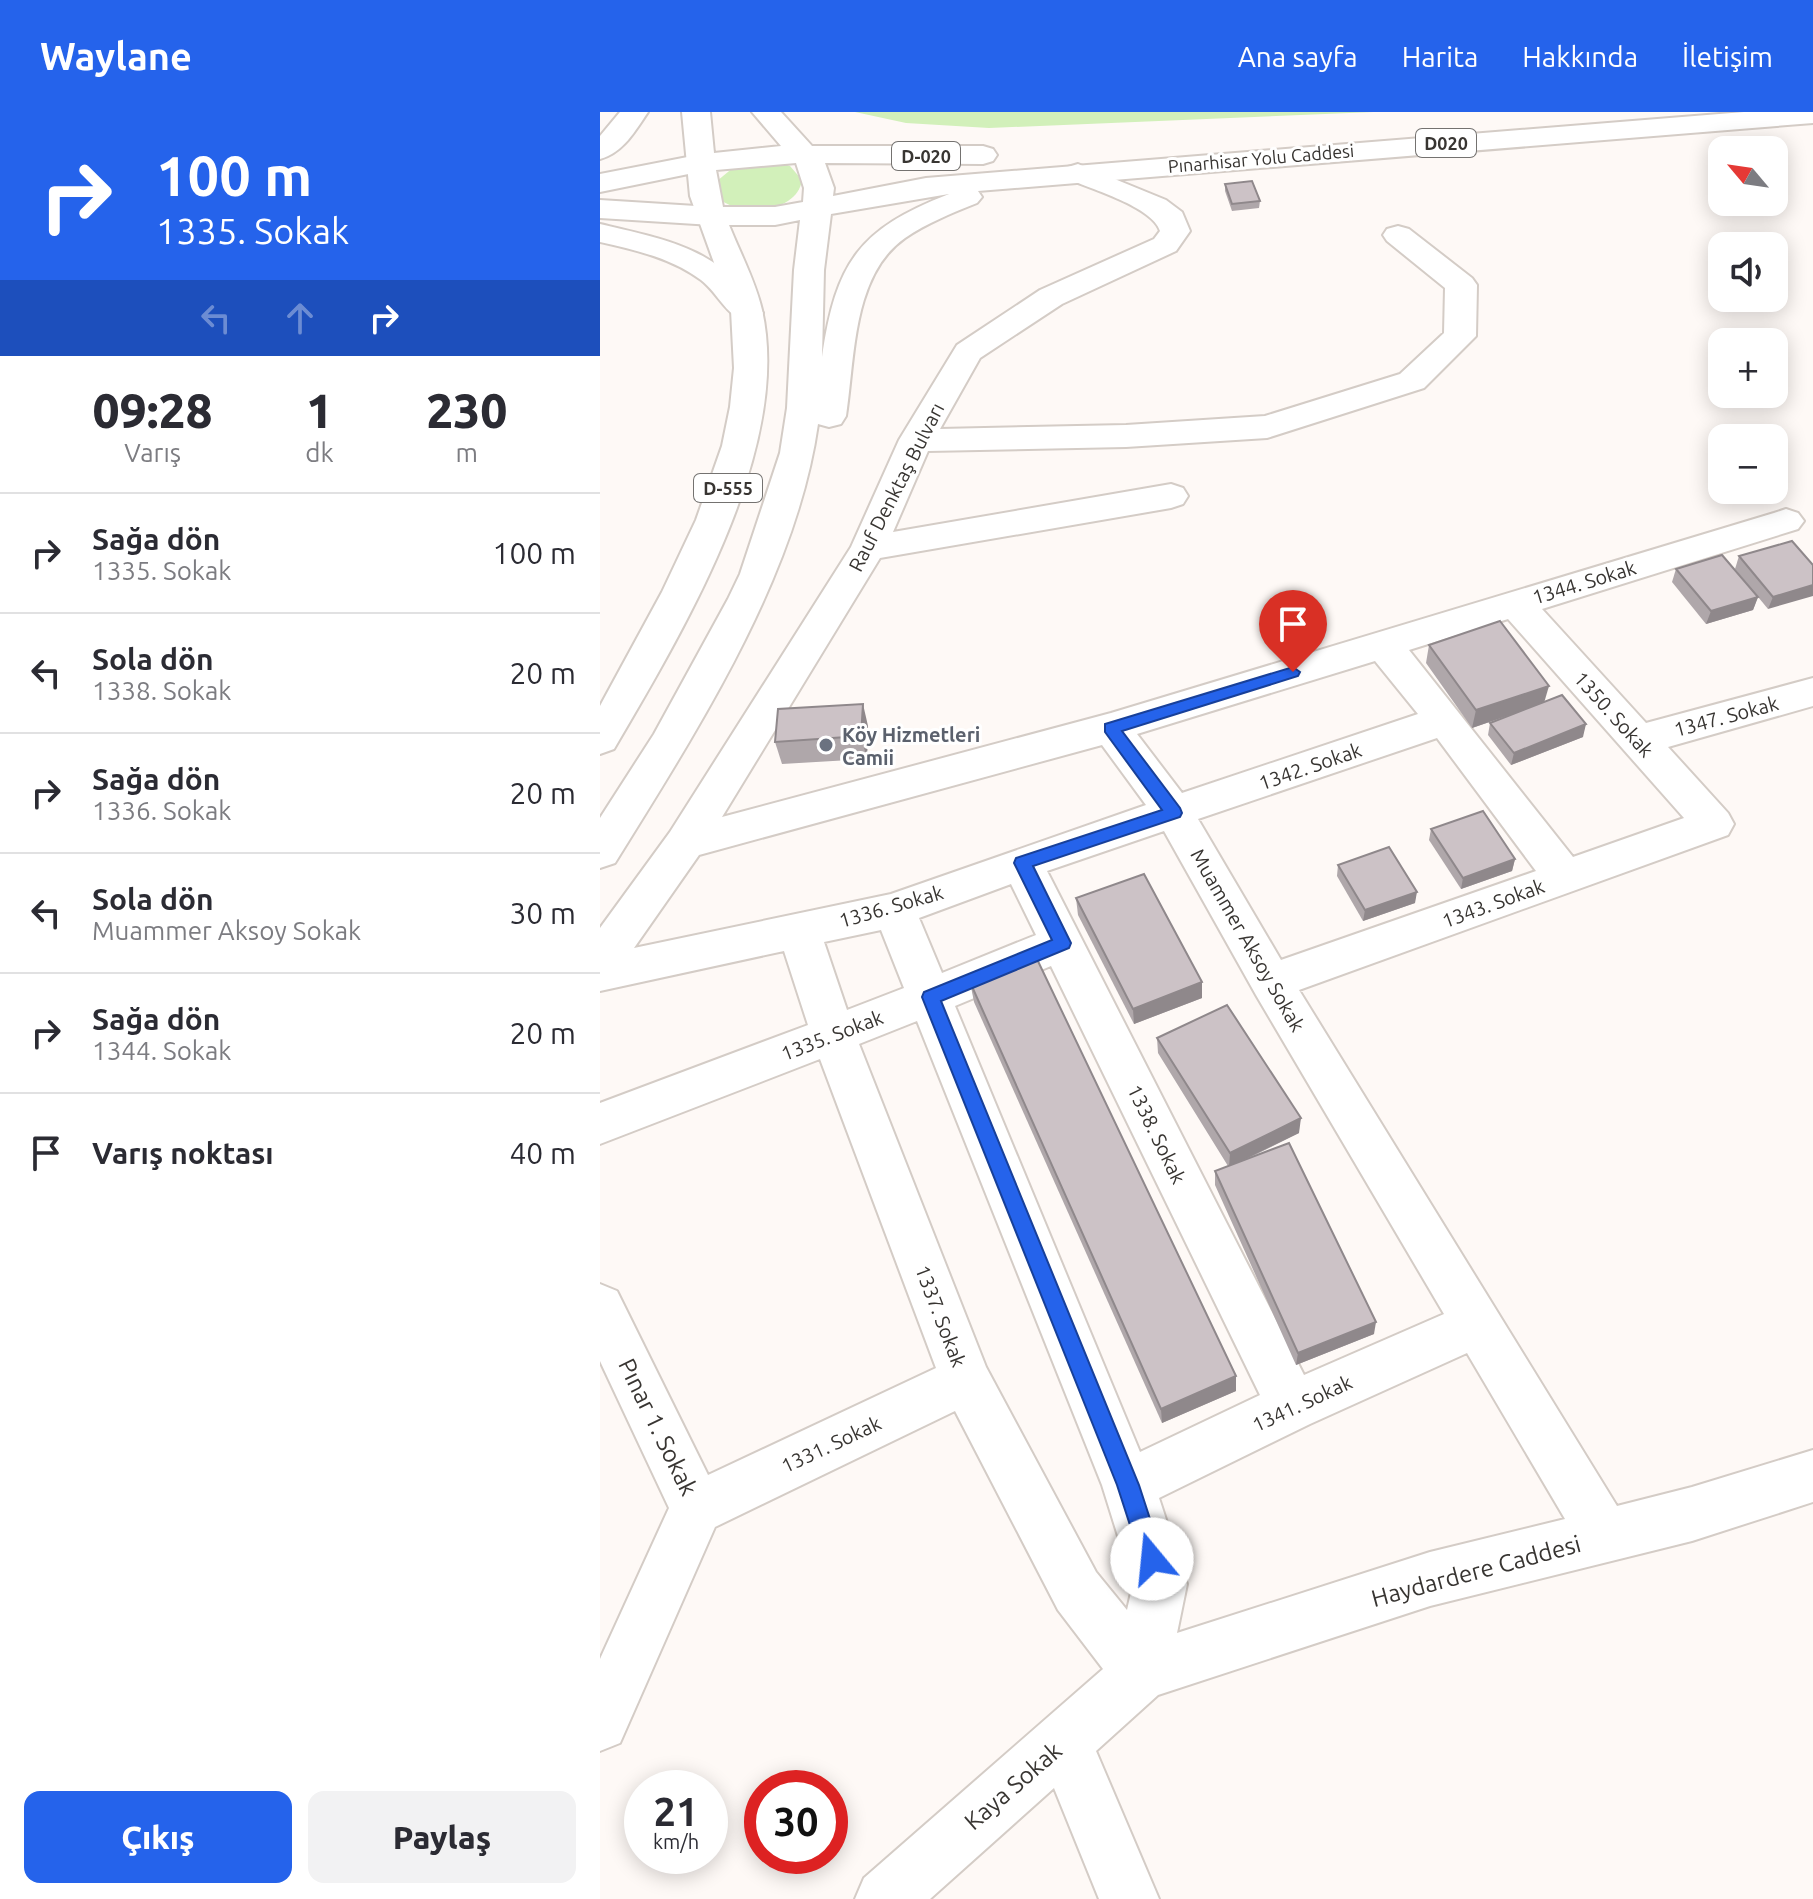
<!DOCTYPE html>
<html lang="tr">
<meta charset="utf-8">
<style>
:root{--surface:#fff;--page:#f2f2f3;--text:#2b2b33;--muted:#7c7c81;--line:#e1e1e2;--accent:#2563eb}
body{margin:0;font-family:Ubuntu,sans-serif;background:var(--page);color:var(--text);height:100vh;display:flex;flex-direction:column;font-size:30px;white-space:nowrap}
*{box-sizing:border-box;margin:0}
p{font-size:26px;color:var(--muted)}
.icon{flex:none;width:44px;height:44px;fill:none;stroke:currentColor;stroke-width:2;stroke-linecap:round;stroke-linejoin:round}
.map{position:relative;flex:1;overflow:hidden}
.details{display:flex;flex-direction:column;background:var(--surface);width:600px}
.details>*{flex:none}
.guide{background:#2563eb;color:#fff;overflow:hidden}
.needle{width:52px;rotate:299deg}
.fabs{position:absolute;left:1108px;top:24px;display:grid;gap:16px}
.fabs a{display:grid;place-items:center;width:80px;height:80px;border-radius:16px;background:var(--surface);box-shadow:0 4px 20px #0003;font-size:40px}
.speed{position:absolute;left:24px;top:1658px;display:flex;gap:16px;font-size:40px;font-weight:700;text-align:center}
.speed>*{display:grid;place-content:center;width:104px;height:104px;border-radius:50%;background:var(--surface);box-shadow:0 4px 20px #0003;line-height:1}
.speed small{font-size:20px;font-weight:400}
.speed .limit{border:12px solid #d22;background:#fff;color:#111}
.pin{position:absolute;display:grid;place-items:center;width:68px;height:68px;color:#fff;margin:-82px -34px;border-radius:50% 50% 50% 0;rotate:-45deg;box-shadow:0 0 8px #0007}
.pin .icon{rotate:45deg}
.me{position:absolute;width:88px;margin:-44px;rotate:343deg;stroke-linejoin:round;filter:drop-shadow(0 0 6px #0008)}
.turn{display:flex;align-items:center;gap:28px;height:168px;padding:0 24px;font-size:36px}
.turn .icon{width:104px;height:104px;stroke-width:2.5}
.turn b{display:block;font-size:56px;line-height:68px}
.lanes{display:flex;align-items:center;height:76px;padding:0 24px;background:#0003;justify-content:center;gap:40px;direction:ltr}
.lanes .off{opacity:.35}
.eta{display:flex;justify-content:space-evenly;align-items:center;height:136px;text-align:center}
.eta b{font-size:48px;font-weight:800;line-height:56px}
.cta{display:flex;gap:16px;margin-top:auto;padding:16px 24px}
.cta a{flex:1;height:92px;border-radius:16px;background:var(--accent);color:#fff;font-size:32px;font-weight:800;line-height:92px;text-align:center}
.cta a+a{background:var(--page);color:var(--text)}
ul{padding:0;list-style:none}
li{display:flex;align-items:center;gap:24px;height:120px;padding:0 24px;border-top:2px solid var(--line)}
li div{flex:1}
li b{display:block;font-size:30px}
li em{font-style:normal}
header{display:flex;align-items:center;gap:48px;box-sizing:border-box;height:112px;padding:0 40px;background:var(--accent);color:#fff}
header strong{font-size:38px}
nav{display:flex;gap:44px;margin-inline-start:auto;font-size:28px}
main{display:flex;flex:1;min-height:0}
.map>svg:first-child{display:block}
.green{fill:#d2f0ba}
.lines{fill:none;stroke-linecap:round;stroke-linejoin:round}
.minor-casing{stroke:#d4ccc6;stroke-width:4}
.major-casing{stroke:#d4ccc6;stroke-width:4}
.highway-casing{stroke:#d4ccc6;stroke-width:4}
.minor{fill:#fff;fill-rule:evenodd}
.major{fill:#fff;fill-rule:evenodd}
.highway{fill:#fff;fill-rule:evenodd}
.wall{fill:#afa7aa}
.shaded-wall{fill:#8f888b}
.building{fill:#ccc2c6;stroke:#8f888b;stroke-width:2}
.route{fill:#2563eb;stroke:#184099;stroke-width:2}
.worship-dot{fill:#6b7280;stroke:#fff;stroke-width:3}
.labels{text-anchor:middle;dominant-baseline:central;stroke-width:6;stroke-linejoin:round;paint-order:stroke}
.shield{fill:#fff;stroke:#747270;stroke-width:2}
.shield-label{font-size:18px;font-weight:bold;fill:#383532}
.far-street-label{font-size:18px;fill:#383532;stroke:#fff}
.street-label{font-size:20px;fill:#383532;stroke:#fff}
.worship-label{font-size:20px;font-weight:bold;fill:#5b616d;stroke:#fff;text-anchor:start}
.near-street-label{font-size:24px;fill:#383532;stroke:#fff}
</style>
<header>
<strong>Waylane</strong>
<nav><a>Ana sayfa</a><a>Harita</a><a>Hakkında</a><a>İletişim</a></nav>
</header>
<main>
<section class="details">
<div class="guide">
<div class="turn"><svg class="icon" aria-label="right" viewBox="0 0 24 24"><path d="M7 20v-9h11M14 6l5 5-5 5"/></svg><div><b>100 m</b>1335. Sokak</div></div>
<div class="lanes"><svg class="icon off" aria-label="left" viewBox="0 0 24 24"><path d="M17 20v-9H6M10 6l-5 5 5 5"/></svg><svg class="icon off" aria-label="ahead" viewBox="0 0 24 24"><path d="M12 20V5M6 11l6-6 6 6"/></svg><svg class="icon" aria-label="right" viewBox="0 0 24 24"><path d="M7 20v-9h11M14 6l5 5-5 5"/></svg></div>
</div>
<div class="eta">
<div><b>09:28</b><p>Varış</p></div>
<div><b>1</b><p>dk</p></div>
<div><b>230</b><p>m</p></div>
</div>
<ul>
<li><svg class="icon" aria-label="right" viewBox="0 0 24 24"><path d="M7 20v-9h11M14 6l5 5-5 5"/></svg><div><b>Sağa dön</b><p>1335. Sokak</p></div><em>100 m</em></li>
<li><svg class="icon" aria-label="left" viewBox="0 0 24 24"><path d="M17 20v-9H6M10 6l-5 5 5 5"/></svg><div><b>Sola dön</b><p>1338. Sokak</p></div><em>20 m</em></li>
<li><svg class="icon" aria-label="right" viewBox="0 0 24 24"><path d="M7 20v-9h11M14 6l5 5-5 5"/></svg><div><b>Sağa dön</b><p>1336. Sokak</p></div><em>20 m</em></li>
<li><svg class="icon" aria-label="left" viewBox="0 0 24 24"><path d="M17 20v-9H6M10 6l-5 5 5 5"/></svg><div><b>Sola dön</b><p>Muammer Aksoy Sokak</p></div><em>30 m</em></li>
<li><svg class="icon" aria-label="right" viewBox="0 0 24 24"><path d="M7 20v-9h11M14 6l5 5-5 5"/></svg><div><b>Sağa dön</b><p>1344. Sokak</p></div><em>20 m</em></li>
<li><svg class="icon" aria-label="arrive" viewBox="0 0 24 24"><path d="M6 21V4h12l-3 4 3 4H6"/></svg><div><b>Varış noktası</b></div><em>40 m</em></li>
</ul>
<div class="cta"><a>Çıkış</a><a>Paylaş</a></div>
</section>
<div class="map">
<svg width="1213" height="1787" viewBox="0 0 1213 1787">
<rect width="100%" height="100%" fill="#fef9f6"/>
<g class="green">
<polygon points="255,0 774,0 389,16 306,11"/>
<path d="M178 50 190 54 202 68C197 102 137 106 116 84L117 69 134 55Z"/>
</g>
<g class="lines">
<defs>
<path id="minor" d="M478 52 566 88 582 100 590 119 576 139 462 192 380 246 340 317 526 313 665 304 800 262 844 221 845 176 787 129 783 123 787 117 798 114 809 117 872 166 877 173 876 224 824 276 667 326 526 335 328 339 293 420 571 372 583 376 588 384 583 392 571 396 280 446 122 705 511 601 1174 401 1186 397 1198 401 1204 409 1198 417 942 497 1046 611 1213 566V594L1068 635 1128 701 1134 712 1128 723 699 878 1017 1394 1092 1375 1213 1338V1390L1092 1429 830 1494 558 1583 496 1639 559 1787H499L454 1676 330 1787H255L264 1766 503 1557 458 1498 355 1299 115 1415 20 1631 0 1639V1547L69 1396 0 1249V1172L17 1179 108 1363 336 1256 220 947 0 1032V991L208 913 184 839 0 879V816L70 720 251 435 299 328 357 233 440 178 554 127 560 119C553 95 491 77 468 67L463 61 468 55ZM908 507 1084 706 973 745 809 538ZM775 549 818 602 582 681 537 622ZM837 626 936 759 681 848 598 707ZM502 633 546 693 291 782 34 836 99 743ZM564 719 656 883 844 1202 704 1263 447 759ZM411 772 436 823 342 861 319 806ZM281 818 304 876 247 898 224 830ZM451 854 660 1283 540 1340 355 894ZM317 909 502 1373 533 1472 527 1498 496 1460 386 1255 259 932ZM867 1241 965 1407 830 1440 577 1521 587 1472 559 1386 710 1312Z"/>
<g id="major">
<path d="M20 0H48C35 19 23 41 0 47V24Z"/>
<polygon points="103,42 113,45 117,51 113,57 0,80 0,62"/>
<polygon points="0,88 112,95 123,98 127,104 123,110 112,113 0,106"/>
<path d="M0 112C72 129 118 136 163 201L158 208C130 215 121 183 101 168 72 146 35 138 0 130Z"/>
</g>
<path id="highway" d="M82 0H110L114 41 181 34 152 0H181L212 34H383L393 37 397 43 393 49 383 52 225 51 234 76 233 84 326 66 1144 0H1213V11L378 79 382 85 377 91C352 101 327 111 305 126 252 163 255 246 246 304L241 312 229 315 218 312C196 467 96 620 15 751L0 756V706L54 622 128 487 140 462 180 341 187 296 194 158 200 108 175 113H129C140 141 155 168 162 198 193 337 82 521 14 637L0 642V594L62 480 96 408 122 334 130 295 134 256 131 198 90 84ZM196 51 204 76 203 90 175 95H123L116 58ZM349 82C259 117 236 150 222 245L224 158 231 102Z"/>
</defs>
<use href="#minor" class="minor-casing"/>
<use href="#major" class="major-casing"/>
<use href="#highway" class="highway-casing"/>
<use href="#minor" class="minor"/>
<use href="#major" class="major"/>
<use href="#highway" class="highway"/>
</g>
<g class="wall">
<polygon points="625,72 660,89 659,96 632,99 625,79"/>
<polygon points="1139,444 1213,453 1168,497 1135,457"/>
<polygon points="1076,457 1158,485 1153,498 1106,512 1072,470"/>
<polygon points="829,533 945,590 983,625 911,653 888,623 890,611 913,602 872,616 826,551"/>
<polygon points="268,614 267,647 182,652 175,630"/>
<polygon points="831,717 915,747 912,759 861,777 829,728"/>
<polygon points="738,753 815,791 763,809 737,764"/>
<polygon points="476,786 602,870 602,886 534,912 478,803"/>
<polygon points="370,870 636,1279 562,1311 374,890"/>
<polygon points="557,926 699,1021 645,1048 774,1222 696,1253 615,1073 615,1059 628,1054 558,941"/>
</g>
<g class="shaded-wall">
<polygon points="1213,473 1213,484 1168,497 1173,485"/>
<polygon points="1158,485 1153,498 1106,512 1111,499"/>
<polygon points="949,574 944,591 872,616 876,598"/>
<polygon points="263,592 268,614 267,647 261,624"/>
<polygon points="986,612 983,625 911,653 914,641"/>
<polygon points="915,747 912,759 861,777 863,766"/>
<polygon points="817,780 815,791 763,809 765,798"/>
<polygon points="602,870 602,886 534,912 533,897"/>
<polygon points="701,1006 699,1021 629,1055 630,1041"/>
<polygon points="776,1210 774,1222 696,1253 698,1241"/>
<polygon points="636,1264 636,1279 562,1311 561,1297"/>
</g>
<g class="building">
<polygon points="652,69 660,89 632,92 625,72"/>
<polygon points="1192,429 1213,453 1213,473 1173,485 1139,444"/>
<polygon points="1122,443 1158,485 1111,499 1076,457"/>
<polygon points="900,509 949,574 876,598 829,533"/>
<polygon points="962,583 986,612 914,641 890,611"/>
<polygon points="263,592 261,624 175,630 178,597"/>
<polygon points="883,699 915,747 863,766 831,717"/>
<polygon points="789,735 817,780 765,798 738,753"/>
<polygon points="544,762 602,870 533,897 476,786"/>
<polygon points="436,845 636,1264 561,1297 370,870"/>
<polygon points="627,893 701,1006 630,1041 557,926"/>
<polygon points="689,1031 776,1210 698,1241 615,1059"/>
</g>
<polygon class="route" points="693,555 700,560 698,564 522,619 580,696 582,701 580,705 433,754 471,831 469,836 341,889 539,1373 563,1447 560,1455 552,1458 544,1455 541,1447 517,1373 322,885 324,880 452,828 414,751 416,746 562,698 505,620 505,612"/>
<circle class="worship-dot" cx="226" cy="633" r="8"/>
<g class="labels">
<g class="shield">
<rect x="816" y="17" width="60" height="28" rx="6"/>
<rect x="292" y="30" width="68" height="28" rx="6"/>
<rect x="94" y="362" width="68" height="28" rx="6"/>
</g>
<g class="shield-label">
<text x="846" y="31">D020</text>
<text x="326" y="44">D-020</text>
<text x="128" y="376">D-555</text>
</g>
<g class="far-street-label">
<text transform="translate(661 46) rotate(-5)">Pınarhisar Yolu Caddesi</text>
</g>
<g class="street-label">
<text transform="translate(296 375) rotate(-63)">Rauf Denktaş Bulvarı</text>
<text transform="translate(984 470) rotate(-17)">1344. Sokak</text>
<text transform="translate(1014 602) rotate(48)">1350. Sokak</text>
<text transform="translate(1126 604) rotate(-15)">1347. Sokak</text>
<text transform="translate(710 654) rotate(-19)">1342. Sokak</text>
<text transform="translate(893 791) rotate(-20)">1343. Sokak</text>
<text transform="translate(291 794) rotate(-16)">1336. Sokak</text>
<text transform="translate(648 828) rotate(60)">Muammer Aksoy Sokak</text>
<text transform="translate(232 923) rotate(-21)">1335. Sokak</text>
<text transform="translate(557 1022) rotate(64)">1338. Sokak</text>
<text transform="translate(341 1204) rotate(69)">1337. Sokak</text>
<text transform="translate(702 1291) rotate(-25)">1341. Sokak</text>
<text transform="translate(231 1332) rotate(-25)">1331. Sokak</text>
</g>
<g class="worship-label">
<text x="242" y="622">Köy Hizmetleri<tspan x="242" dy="23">Camii</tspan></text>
</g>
<g class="near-street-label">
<text transform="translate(58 1315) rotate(64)">Pınar 1. Sokak</text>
<text transform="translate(876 1459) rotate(-15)">Haydardere Caddesi</text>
<text transform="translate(413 1674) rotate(-41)">Kaya Sokak</text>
</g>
</g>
</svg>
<div class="fabs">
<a><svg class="needle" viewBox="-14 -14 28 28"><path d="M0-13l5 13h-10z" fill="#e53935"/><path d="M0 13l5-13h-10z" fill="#7c7c81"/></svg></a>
<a><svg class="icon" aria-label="sound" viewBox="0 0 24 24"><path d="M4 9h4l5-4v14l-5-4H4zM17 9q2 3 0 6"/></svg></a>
<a>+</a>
<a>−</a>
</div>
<div class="speed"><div>21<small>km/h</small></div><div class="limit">30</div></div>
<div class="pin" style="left:693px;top:560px;background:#d93025"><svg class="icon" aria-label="arrive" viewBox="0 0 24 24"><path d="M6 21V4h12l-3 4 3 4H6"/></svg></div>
<svg class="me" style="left:552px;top:1447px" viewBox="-20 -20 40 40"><circle r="19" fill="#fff"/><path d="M0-13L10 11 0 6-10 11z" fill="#2563eb"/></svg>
</div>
</main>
